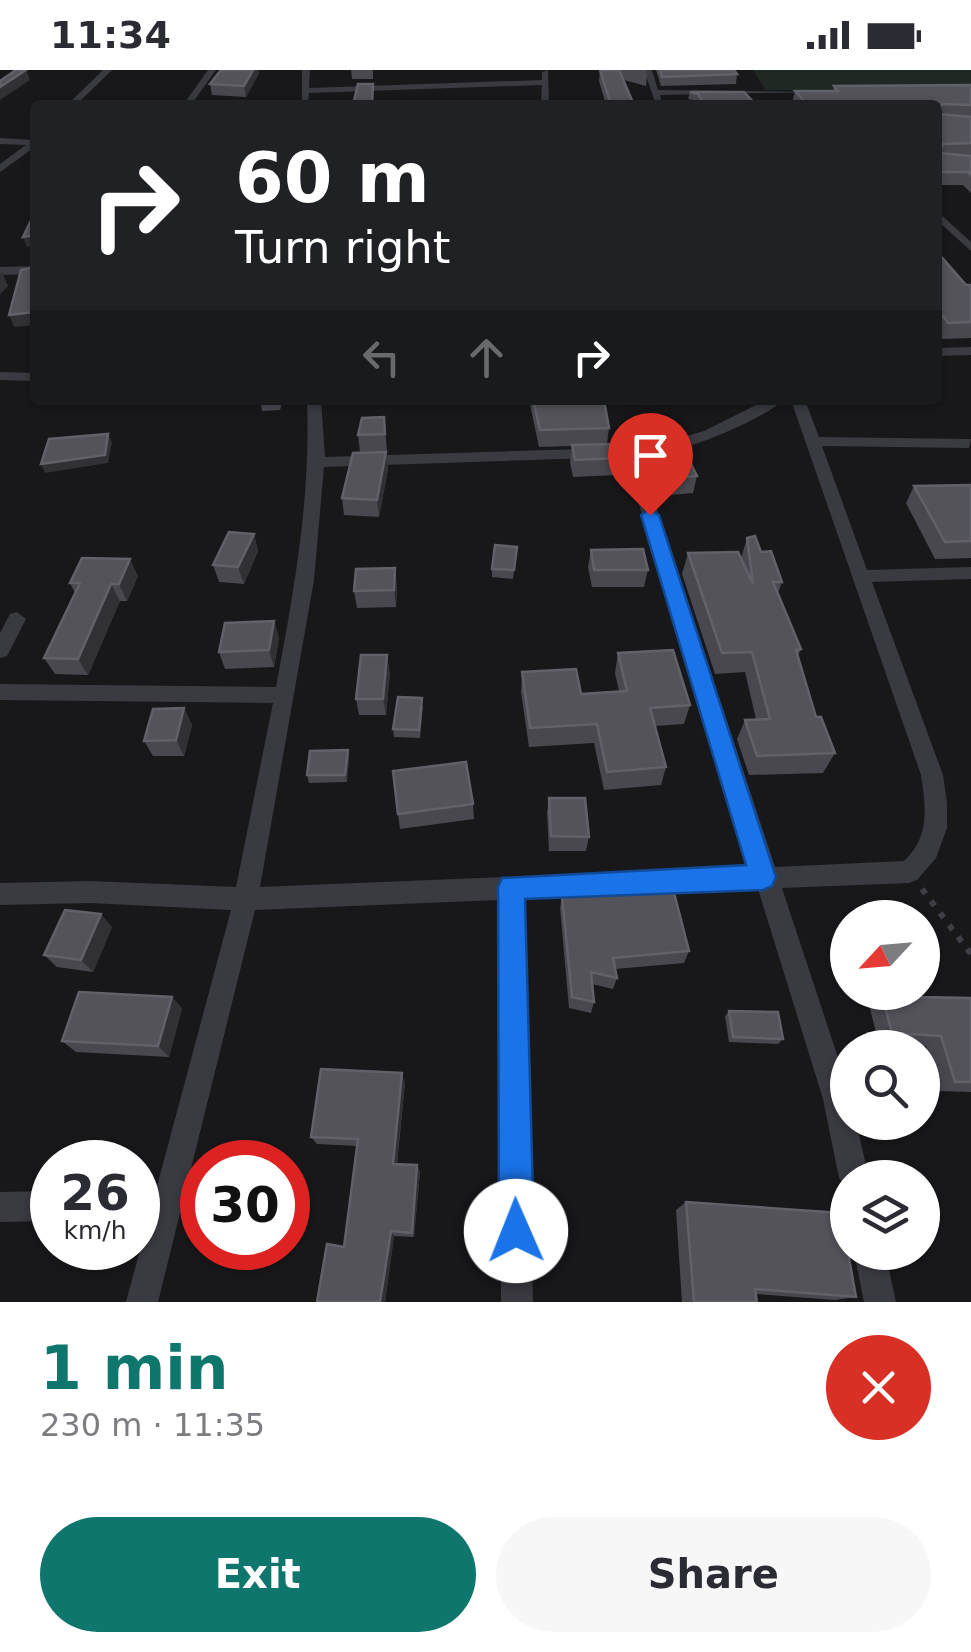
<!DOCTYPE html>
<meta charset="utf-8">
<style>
:root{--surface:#fff;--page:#f7f7f7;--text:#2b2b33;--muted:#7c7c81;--accent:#0f766e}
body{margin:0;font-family:"DejaVu Sans",sans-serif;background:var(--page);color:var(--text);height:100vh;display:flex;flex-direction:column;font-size:38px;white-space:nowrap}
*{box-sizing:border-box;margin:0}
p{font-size:32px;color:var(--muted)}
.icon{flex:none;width:55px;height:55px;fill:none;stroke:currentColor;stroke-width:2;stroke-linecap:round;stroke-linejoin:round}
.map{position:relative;height:1232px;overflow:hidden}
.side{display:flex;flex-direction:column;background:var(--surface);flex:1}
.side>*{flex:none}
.hud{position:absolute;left:30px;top:30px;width:912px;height:305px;border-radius:10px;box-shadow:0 2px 8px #0004;background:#202124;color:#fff;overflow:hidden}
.needle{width:65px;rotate:244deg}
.controls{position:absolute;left:830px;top:830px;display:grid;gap:20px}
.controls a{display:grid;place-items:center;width:110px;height:110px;border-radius:50%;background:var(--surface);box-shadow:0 2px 8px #0004;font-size:50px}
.speed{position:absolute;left:30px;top:1070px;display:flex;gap:20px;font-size:50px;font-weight:700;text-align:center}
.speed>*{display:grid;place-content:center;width:130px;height:130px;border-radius:50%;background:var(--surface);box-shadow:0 2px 8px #0004;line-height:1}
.speed small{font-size:25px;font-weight:400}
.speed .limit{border:15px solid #d22;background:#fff;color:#111}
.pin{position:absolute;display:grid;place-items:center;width:85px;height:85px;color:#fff;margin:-102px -42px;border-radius:50% 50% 50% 0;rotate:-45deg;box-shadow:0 0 10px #0007}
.pin .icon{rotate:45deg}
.me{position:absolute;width:110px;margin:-55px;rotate:359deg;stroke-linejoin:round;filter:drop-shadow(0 0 8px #0008)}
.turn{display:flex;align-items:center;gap:35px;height:210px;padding:0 40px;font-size:45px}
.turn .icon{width:130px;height:130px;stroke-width:2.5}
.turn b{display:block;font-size:70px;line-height:85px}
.lanes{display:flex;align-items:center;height:95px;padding:0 40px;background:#0003;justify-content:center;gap:50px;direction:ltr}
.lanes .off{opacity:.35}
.round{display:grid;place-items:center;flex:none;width:105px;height:105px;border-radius:52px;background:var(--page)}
.head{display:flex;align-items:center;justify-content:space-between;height:170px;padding:0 40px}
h1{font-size:60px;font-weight:700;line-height:75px;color:var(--accent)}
.cta{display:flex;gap:20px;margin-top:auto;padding:20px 40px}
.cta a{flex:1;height:115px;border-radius:60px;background:var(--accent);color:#fff;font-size:40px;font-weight:700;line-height:115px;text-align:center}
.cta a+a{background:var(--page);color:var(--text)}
.status{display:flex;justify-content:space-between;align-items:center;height:70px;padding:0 50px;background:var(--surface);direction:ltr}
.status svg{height:28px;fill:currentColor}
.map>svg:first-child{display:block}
.green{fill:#1f2822}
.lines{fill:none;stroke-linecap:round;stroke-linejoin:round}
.path{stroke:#3e3f46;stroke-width:6;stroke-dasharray:6 9;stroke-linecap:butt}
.street{fill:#3a3a41;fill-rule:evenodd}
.wall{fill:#49484f}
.shaded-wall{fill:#313035}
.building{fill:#54535a;stroke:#616169;stroke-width:2.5}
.route{fill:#1a73e8;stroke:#114b97;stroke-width:2.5}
</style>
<div class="status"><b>11:34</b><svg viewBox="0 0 49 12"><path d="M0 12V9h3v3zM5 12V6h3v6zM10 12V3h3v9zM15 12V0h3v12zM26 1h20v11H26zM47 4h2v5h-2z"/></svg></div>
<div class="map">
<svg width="971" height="1232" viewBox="0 0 971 1232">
<rect width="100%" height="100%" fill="#18171a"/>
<polygon class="green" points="753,0 971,0 971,19 765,20"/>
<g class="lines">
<polyline class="path" points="922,819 971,884"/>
<g class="street">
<polygon points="103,0 112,0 76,35 67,35"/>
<polygon points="208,0 216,0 191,35 183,35"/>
<polygon points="302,0 310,0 309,18 542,10 542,2 548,0 549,35 541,35 542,15 309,23 308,33 302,35"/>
<polygon points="644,0 652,0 658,20 823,22 660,25 662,33 656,35"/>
<polygon points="0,68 35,70 35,77 0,102 0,94 26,75 0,74"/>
<polygon points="938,142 971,172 971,181 938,151"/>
<polygon points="35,196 35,204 0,205 0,197"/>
<polygon points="971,277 971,285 938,286 938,278"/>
<polygon points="0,302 35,303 35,311 0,310"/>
<path d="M307 330H321L325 387 647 377 704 361 766 330H784C755 354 675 386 637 387L648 412 775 797 904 791C930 767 926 738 921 705L791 330H805L819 367 971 369 969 378 822 376 867 500 971 497V509L872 512 943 705 947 733V758L936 788 917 810 909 813 782 818 848 1018V1052H856L869 1108H848V1120L839 1108 823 1029 758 819 523 829 533 1232H501L499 830 255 840 158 1232H126L148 1150H138V1120H156L231 840 90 833 0 835V813L90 811 236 817 273 633 0 630V614L276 617C294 520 311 429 307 330ZM621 387 632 412 751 797 260 817 314 510 324 397Z"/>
<polygon points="17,542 26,549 7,586 0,588 0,563 10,544"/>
<polygon points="52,1121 52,1151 0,1152 0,1122"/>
<polygon points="854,1182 885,1182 896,1232 864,1232"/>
</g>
</g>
<g class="wall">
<polygon points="221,0 258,0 259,3 246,27 212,25 210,14"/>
<polygon points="351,0 373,0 373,9 352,9"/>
<polygon points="600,0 646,0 647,4 646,16 624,10 634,35 606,35 599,11"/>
<polygon points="656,0 734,0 737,4 736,14 661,16"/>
<polygon points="971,15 971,123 963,115 938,115 938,35 794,35 792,33 795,21 833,21 834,16"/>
<polygon points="690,22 756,35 699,35 697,31 688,29"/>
<polygon points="938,183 966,215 971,215 971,268 941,269 938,264"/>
<polygon points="208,330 283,330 280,340 262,341 261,335 209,334"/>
<polygon points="529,330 533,330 609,358 607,374 618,388 616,405 573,407 570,392 572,376 539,377"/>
<polygon points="384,347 387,381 360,382 358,365"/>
<polygon points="386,382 388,399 379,447 344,445 342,428"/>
<polygon points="652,387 697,406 693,423 658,426 648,404"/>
<polygon points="971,415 971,488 935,489 906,433 914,416"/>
<polygon points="254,464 258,481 244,514 219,512 213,495"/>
<polygon points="747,468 761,482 782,512 778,523 801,579 798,586 816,647 835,683 823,703 749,705 737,669 745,650 756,649 745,602 715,604 682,504 688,483 741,488"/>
<polygon points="591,480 648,500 644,517 592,517 588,497"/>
<polygon points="516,485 513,509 492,507 492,499"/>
<polygon points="138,506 127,531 120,531 88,605 55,604 44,588 75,523 70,513"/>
<polygon points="397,515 396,537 357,538 354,521"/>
<polygon points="274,551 279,568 274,597 225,599 219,582"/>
<polygon points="618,583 690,635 684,654 655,656 666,697 661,715 604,720 594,673 529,677 521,622 522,602 581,624 619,621 615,603"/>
<polygon points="390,602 386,645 359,645 356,629"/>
<polygon points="423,636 420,668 394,667 393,659"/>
<polygon points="184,638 192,655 184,686 153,686 144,671"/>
<polygon points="349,688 347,712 309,713 307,705"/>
<polygon points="549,728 589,767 586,781 549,781 547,743"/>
<polygon points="473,734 474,749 400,759 398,744"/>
<polygon points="562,826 689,881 684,893 615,899 617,908 613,919 592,914 594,932 591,943 569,938 560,838"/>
<polygon points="112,857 93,902 57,897 44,885"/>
<polygon points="877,922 917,922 918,927 971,928 971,1022 939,1021 926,976 879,974 868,931"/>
<polygon points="182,938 169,987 76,982 62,971"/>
<polygon points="729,941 783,969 778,974 729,972 725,946"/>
<polygon points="405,1013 397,1094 417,1095 420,1102 414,1167 394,1166 385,1232 317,1232 344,1177 357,1076 317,1074 311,1067"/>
<polygon points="686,1132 856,1227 835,1230 756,1224 757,1232 682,1232 676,1140"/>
</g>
<g class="shaded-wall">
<polygon points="26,0 30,10 0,30 0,17"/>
<polygon points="253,0 258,0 259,3 246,27 244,16"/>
<polygon points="35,165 35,176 27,177 23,167"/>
<polygon points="2,202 8,216 0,224 0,204"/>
<polygon points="35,242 35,255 14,257 9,245"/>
<polygon points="108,364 112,372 108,393 45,403 41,394"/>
<polygon points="386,382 388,399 379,447 377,430"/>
<polygon points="254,464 258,481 244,514 238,497"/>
<polygon points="130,489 138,506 127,531 119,514"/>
<polygon points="395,498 397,515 396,537 394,520"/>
<polygon points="111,514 120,531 88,605 78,589"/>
<polygon points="274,551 279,568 274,597 269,580"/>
<polygon points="387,585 390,602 386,645 383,629"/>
<polygon points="184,638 192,655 184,686 176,670"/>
<polygon points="348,680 349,688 347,712 345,705"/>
<polygon points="101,844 112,857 93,902 81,890"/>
<polygon points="172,927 182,938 169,987 158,976"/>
<polygon points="402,1003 405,1013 396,1100 393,1094"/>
<polygon points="417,1095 420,1102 414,1167 412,1163"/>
<polygon points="391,1161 394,1166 385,1232 380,1232"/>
</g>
<g class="building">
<polygon points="16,0 26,0 0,17 0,11"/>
<polygon points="221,0 253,0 244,16 210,14"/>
<polygon points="600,0 619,0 634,35 611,35"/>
<polygon points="660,0 734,0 737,4 662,7"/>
<polygon points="358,14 373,14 372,35 353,35"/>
<polygon points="971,15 971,35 942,34 939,44 971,47 971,73 943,74 939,83 971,86 971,105 968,102 938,102 938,35 808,35 795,21 838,21 834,16"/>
<polygon points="690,22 744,22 756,35 704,35 698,24"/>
<polygon points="35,142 35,165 23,167"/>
<polygon points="938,183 966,215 971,215 971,252 948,253 943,246 938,247"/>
<polygon points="35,197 35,242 9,245 21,200"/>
<polygon points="533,330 604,330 609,358 540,360"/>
<polygon points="384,347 385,364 358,365 362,348"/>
<polygon points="108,364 105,385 41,394 49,369"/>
<polygon points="614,374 618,388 575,390 572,375"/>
<polygon points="386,382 377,430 342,428 353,383"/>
<polygon points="686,384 697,406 661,409 652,387"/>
<polygon points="971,415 971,471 945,472 914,416"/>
<polygon points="229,462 254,464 238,497 213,495"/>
<polygon points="755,466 761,482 771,481 782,512 773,512 801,579 796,580 816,647 821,647 835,683 757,686 745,650 770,649 752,582 722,583 688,483 738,482 753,514 747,468"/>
<polygon points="495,475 517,477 514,500 492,499"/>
<polygon points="643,479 648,500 594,500 591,480"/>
<polygon points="82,488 130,489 119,514 111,514 78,589 44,588 80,513 70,513"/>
<polygon points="395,498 394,520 354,521 356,499"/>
<polygon points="274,551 269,580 219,582 225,553"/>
<polygon points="673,580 690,635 650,638 666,697 607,702 597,654 530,658 522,602 576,599 581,624 627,621 618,583"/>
<polygon points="361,585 387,585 383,629 356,629"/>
<polygon points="398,627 422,628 419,660 393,659"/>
<polygon points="184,638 176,670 144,671 153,639"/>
<polygon points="348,680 345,705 307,705 310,681"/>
<polygon points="466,692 473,734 398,744 393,701"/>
<polygon points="549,728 585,728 589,767 551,766"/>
<polygon points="672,815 689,881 613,888 617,908 591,902 594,932 572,927 562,826"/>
<polygon points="65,840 101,844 81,890 44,885"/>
<polygon points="79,922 172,927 158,976 62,971"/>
<polygon points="881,922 917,922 918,927 971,928 971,1012 955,1012 941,966 892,963"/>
<polygon points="729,941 778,942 783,969 733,967"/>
<polygon points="321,999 402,1003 393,1094 417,1095 412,1163 391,1161 380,1232 317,1232 327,1174 344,1177 358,1069 311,1067"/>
<polygon points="686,1132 841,1143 856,1227 755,1219 757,1232 694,1232"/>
</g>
<polygon class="route" points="650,439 659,445 776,807 772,816 763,820 525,829 534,1161 529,1173 516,1178 504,1173 499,1161 498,817 502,808 746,795 641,445"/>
</svg>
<div class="controls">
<a><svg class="needle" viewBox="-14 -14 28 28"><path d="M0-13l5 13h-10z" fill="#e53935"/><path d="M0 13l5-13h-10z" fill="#7c7c81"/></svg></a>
<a><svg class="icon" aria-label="search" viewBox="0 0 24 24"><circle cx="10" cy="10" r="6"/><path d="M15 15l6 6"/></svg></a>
<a><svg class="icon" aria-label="layers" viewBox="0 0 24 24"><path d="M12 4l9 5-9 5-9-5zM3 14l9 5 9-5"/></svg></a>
</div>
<div class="speed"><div>26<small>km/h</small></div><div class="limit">30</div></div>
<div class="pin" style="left:650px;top:445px;background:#d93025"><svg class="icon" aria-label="arrive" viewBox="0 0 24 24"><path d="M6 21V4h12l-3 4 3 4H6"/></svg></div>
<svg class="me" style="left:516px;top:1161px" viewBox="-20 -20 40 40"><circle r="19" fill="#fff"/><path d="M0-13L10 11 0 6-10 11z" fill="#1a73e8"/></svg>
<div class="hud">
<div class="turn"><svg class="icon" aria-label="right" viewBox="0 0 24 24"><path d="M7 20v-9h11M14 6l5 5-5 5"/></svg><div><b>60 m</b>Turn right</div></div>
<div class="lanes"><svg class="icon off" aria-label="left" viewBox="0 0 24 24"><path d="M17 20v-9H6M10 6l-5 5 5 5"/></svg><svg class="icon off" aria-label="ahead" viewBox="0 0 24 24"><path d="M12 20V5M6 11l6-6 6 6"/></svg><svg class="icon" aria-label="right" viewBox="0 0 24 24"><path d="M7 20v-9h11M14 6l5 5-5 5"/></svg></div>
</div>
</div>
<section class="side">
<div class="head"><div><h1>1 min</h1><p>230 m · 11:35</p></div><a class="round" style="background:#d93025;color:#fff"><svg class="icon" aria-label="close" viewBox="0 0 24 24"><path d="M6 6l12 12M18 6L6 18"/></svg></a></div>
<div class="cta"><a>Exit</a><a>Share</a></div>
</section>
